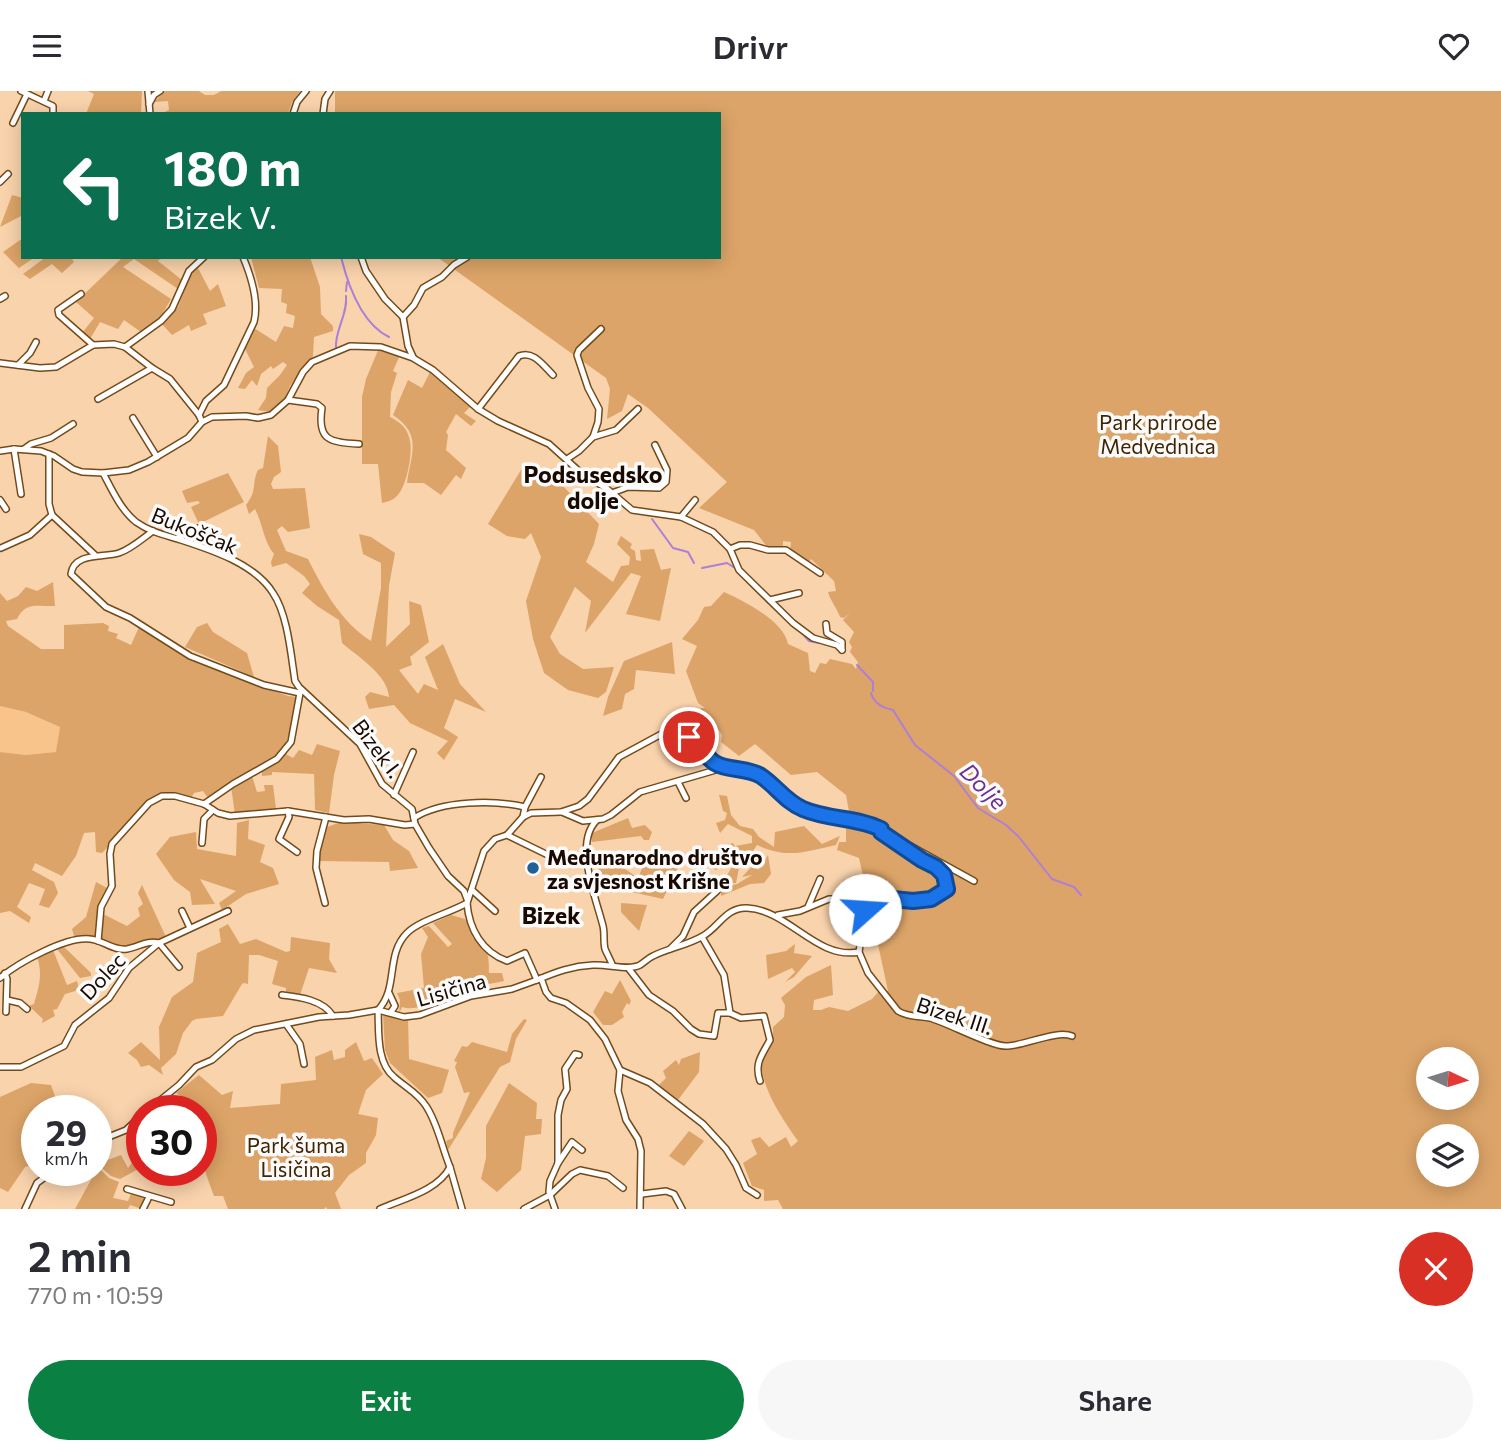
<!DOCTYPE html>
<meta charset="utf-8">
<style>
:root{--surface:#fff;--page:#f7f7f7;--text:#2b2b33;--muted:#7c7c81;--accent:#0b8043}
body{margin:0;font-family:Commissioner,sans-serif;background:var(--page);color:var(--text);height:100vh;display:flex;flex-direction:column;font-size:26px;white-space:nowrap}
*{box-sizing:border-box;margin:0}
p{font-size:23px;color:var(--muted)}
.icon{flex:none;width:38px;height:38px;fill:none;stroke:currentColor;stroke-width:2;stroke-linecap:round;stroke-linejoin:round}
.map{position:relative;height:1118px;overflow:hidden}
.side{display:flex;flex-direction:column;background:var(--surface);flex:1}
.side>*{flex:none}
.top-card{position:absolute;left:21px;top:21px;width:700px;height:147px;border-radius:0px;box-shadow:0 4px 18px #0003;background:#0b6e4f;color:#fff;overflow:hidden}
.needle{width:46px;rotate:94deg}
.fabs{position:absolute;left:1416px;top:956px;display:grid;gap:14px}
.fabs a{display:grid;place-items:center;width:63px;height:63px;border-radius:50%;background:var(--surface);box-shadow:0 4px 18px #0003;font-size:35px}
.speed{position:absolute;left:21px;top:1004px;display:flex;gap:14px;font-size:35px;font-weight:700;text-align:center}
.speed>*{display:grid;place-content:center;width:91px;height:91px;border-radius:50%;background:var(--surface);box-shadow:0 4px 18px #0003;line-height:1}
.speed small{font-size:18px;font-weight:400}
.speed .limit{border:10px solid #d22;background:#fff;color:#111}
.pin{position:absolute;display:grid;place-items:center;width:60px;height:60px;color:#fff;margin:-30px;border:4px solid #fff;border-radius:50%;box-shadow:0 2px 7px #0007}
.me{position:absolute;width:77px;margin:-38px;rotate:71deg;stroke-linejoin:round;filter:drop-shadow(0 0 5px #0008)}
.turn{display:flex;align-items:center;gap:24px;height:147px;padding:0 28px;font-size:32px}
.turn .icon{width:91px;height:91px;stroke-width:2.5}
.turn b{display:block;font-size:49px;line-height:60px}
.round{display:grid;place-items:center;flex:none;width:74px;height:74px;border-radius:37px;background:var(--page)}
.headline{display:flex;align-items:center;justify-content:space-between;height:119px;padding:0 28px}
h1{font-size:42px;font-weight:600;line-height:52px}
.button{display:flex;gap:14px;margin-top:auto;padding:14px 28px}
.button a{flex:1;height:80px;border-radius:42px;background:var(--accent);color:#fff;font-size:28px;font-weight:600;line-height:80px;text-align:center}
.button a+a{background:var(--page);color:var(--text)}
header{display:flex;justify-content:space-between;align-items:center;height:91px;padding:0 28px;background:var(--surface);font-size:32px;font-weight:600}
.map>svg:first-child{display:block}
.built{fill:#f8c48c}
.green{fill:#dca468;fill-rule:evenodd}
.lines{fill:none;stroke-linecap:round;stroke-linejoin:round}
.stream{stroke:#ad7fd6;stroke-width:2}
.minor-casing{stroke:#734b1b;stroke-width:8}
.minor{stroke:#fff;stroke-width:5}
.route-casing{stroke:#114b97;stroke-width:18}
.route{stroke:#1a73e8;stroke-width:12}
.poi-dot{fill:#206197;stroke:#fbfbfb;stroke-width:2.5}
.labels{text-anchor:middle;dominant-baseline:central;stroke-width:7;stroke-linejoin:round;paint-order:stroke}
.park-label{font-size:21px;fill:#412400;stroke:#fbfbfb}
.street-label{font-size:21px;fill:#190900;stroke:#fbfbfb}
.poi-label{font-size:21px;font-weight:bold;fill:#190900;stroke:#fbfbfb;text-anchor:start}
.neighbourhood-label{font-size:23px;font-weight:bold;fill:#190900;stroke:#fbfbfb}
.water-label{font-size:23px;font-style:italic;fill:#6b2f97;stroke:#fbfbfb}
</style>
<header><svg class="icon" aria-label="menu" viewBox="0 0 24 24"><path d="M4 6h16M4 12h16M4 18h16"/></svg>Drivr<svg class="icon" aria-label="heart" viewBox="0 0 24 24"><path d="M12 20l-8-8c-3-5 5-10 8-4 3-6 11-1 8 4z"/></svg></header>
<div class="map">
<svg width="1501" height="1118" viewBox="0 0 1501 1118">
<rect width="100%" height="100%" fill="#f9d3ac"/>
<polygon class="built" points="0,615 26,621 60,635 57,661 26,664 0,661"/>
<g class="green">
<polygon points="88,0 142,0 141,23 86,23 94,3"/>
<polygon points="165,0 199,0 205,4 214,4 221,0 300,0 292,11 288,23 160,23 169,19 168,10 154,11"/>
<path d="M335 0H1501V1118H783L778 1109 764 1110V1099L752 1095 743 1072 757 1063 751 1049 760 1046 769 1056 786 1046 791 1056 798 1050C782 1027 758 993 762 965L767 962 773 945V936L784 926 785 914 781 907 806 886 831 874 833 904 814 909 813 919H821L829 916 848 920 872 908 879 900 882 903 888 900 868 807 864 804 865 794 859 767 837 759 839 751H846V726H850L846 704 817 681 791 684 755 653 739 665 721 651 722 644 716 635 706 640 698 629 701 617H705L698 612 686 580 697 555 682 548 698 529 704 516 711 515 724 501C744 510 784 530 788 553L808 562 810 580 815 582 820 572 826 573 830 568 852 573 856 578 858 571 850 561 852 556 849 551 854 541 843 529 850 522 844 527 840 526C837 517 830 509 828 501L836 500 834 490 811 468 808 473 790 460 791 451 783 450V458H769L754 439 699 417 727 391 648 317 628 303 622 320 607 328 610 298 606 287 437 166H719V23H335ZM1428 968H1466V1006H1428ZM1428 1045H1466V1083H1428Z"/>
<polygon points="12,104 23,107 23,124 0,136"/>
<polygon points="23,147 23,166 35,166 19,177 3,161"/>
<polygon points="46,166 71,166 74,171 62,182 52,173 30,188 23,183"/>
<polygon points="123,166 162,166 158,170 182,189 178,198 134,168 123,176 171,208 157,232 141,241 124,229 118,238 100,231 90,248 82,242 94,227 76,211"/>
<polygon points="251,166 310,166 320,196 321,223 333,235 333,240 314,246 313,265 290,295 283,312 271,321 258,319 266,307 267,297 280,284 287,274 283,271 273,278 271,275 261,283 257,295 252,289 245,298 238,297 246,282 254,276 245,258 254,237 276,251 284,235 293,237 295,225 286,222 287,213 281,211 282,198 259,197"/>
<polygon points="198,177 210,200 218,193 226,215 203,223 207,233 191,240 189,234 172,244 162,233 178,216 190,185"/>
<path d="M379 257 400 264 393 280 397 282 391 301 390 326C399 331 406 335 409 346 414 359 407 395 397 405 393 409 387 411 382 412L378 373H362V306L366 288Z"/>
<path d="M430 281 471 315 464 322 476 330 471 335 456 323 446 341 448 344 446 359 466 377 461 388 456 384 441 404 424 392H407C411 363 423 344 393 324L408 289 422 297Z"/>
<path d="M268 345 278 355 281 381 274 386 271 393 273 398 305 397 310 437 288 441 282 435 277 439 286 460 308 468C323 498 341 531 371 550L381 497V472L363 463 359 443 371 446 395 462 389 495 386 556 410 533 409 510 421 514 429 551 410 566 412 574 399 579 418 603 424 593 438 599 425 566 443 553 460 593 486 621 455 608 444 637 458 646 444 669 437 662 448 650 410 632 394 614 369 618 365 606 370 601 389 606C388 584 357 565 342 552L339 529 317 515 302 502 310 493 304 485 286 472 272 476 271 471 274 463C263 449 263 433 255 418L249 423 246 414C258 399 251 394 258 379L263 377Z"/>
<polygon points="524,374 563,395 599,433 594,453 586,471 613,491 621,475 629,474 630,466 617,453 621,445 632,453 630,457 635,460 636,469 641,470 640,459 654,458 661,479 671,477 660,530 626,523 641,485 631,482 585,542 591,510 575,496 550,546 560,563 583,578 614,576 606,601 598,607 568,599 544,582 533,548 526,510 541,466 531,442 525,448 507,445 488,433"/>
<polygon points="228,382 244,411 199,433 191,416 200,412 198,410 187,412 182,400"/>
<path d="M53 491 55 515C37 516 26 510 17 528L6 530 8 535 41 558H64V534L103 532 109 535 108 540 118 543 116 547 131 554 139 536 181 564 288 605 297 606 294 628 285 655 277 666 230 691 208 707 203 700 194 702 190 709 161 703 102 762 96 761 95 741 84 742 76 765 62 785 35 772 32 779 54 791 58 802 49 817 39 814 45 798 29 792 17 816 31 826 29 832 10 820 0 822V661L26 664 56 661 60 636 26 621 0 615V502L7 510 18 505 26 496 37 500Z"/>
<polygon points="207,532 213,541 247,562 254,586 185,556 197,536"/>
<polygon points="672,551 675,583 636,579 634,598 625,603 622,618 603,625 608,606 624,570"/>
<polygon points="317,653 340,660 334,684 329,722 315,719 314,683 272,681 272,684 262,685 262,679 286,663 293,667 299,659 312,664"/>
<polygon points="252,685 257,701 265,700 264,694 273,694 276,718 235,724 231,695"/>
<path d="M719 704 727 705 731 724 740 735 753 738 759 746 774 756 775 741 804 735 822 753 840 745 836 754C804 761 788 768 757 754L753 760 758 779 768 764 771 783 764 792 750 793 721 805V797L737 793 752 784 742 786 753 774 749 760 736 766 740 772 736 792 722 793 733 774 730 770 716 779 687 766 701 755 710 768 721 762 717 757 733 752 735 755 752 752V745L728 733 720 742 716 732 725 729 727 722 723 720Z"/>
<polygon points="628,727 632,737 645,734 652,741 649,749 644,749 641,745 592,751 592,742"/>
<polygon points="249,729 248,748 265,754 260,771 273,777 279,793 246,803 222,819 219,812 236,800 200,788 215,813 192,814 190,801 174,789 156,763 170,746 196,741 197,758 236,765 237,732"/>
<polygon points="341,731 384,734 393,749 409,760 418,777 390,780 389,771 318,770 327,736"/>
<polygon points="649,761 678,777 663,808 605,795 597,774 618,773 638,787"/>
<polygon points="96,791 107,797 98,818 95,840 100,845 101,822 127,835 140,825 138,817 143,813 138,802 142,794 166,846 158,849 151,848 120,856 100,850 100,845 74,845 72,838 86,826"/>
<polygon points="621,812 647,814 639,840 621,821"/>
<path d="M451 824 465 828 475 845 472 846C489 853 489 866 489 882H502L504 890C492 893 478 894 466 898 446 904 422 922 402 916L399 923 400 909 397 902 424 897 421 863 428 846 422 837 429 835 448 856 452 853 433 832Z"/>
<polygon points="228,833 240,853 256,848 286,861 290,860 291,846 330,852 329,868 337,882 309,877 300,904 286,904 286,897 272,893 278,870 259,864 249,864 248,893 244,892 242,893 223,925 196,928 192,930 183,942 176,963 161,977 163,984 149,974 141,976 137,969 128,962 141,951 160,969 159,936 172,906 193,891 197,862 221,851 219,838"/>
<polygon points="795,853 794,862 812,865 794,886 785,891 795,881 792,877 768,888 766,864 786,860"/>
<polygon points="63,855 91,882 91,885 80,887 57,858"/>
<path d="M53 859 67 894 77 890 79 899 65 903 57 918 53 919 55 925 42 932 43 928 29 915 34 913C39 896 43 883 37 866Z"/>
<polygon points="620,889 631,910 629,914 627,912 622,921 624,926 612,934 603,934 593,921 605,900 612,903"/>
<polygon points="383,923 408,925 409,968 449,979 442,1002 428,1007 390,972 385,959"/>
<polygon points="524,928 527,929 516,948 510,971 500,976 448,1059 446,1050 453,1047 453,1042 470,1001 464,1002 455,976 457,971 454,970 462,955 467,956 472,951 507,961 512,943"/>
<path d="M356 951 364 970 372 967 383 983 366 999 358 1023 378 1027 376 1044 366 1062V1072L349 1084 335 1102 341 1118H327L326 1116 324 1118H228L223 1105H214C205 1081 194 1053 204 1028L201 1027V1020L186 1019 189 1010 176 1002 199 984 222 1004 233 1000 230 1017 280 1013 281 993 316 989 315 966 332 959 334 969 345 966V959Z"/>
<polygon points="700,961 699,981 678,1009 659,994 666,987 663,980 676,969 679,974 681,968"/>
<polygon points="31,992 51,994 60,1019 37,1020 37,1029 24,1034 28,1056 37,1066 37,1073 25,1076 8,1101 0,1097 0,1006"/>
<polygon points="509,992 537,1012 536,1028 542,1028 541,1043 525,1045 521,1079 497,1101 481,1088 486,1067 486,1035"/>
<polygon points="689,1040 704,1050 684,1075 669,1065"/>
<polygon points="142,1058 142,1076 120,1088 111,1085 97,1073 121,1064 128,1077"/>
<polygon points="98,1076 109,1087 119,1091 113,1107 128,1110 132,1100 147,1104 142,1118 130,1114 128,1118 75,1118"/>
</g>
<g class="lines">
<g class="stream">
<path d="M341 166C348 194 362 233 389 246"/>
<polyline points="346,200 347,191"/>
<path d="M336 258C334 240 348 224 346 205"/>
<polyline points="652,428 673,457 688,461 694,472"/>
<polyline points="702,477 727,472 735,477"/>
<polyline points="801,541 809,550 819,552"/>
<polyline points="857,574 873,591 873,600"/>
<path d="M871 602C874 613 883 617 893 619L915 654 954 685 978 717 1006 734 1018 745 1052 788 1074 796 1081 804"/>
</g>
<defs>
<g id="minor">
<polyline points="21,0 53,15 53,23"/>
<polyline points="148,0 150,23"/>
<polyline points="44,10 48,0"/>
<polyline points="149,13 154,4 160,0"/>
<polyline points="293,23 297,11 306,0"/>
<polyline points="323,23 325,8 330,0"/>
<polyline points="13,32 27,3"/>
<polyline points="0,91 8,83"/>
<polyline points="361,166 366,180 385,208 403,226 408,255 413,266"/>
<polyline points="81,203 58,219 59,224 93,254"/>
<polyline points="0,208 5,205"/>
<polyline points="403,226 414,214 423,197 442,186 454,174 467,166"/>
<polyline points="125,256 161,230 172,218 189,180 204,166"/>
<polyline points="0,272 40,277 56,276 93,254 114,253 125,256 152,277 170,288 199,324 202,331"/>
<polyline points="18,274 30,262 36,251"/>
<polyline points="98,308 152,277"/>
<path d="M288 309 317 313 322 317C317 350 330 351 359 353"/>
<path d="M478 318 519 265C533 259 543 274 553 284"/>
<path d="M199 324 206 310 224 294 254 231C259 211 251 185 243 166"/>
<polyline points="133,327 157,366"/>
<polyline points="593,346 616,339 638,318"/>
<polyline points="14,358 21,403"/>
<polyline points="24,358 31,353 51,347 73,333"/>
<polyline points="0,360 14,358 41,360 54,365 73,378 82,381 103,382 129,379 148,371 188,347 202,331 212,326 246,325 258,327 271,324 288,309 303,281 312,271 350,255 381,256 413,267 433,279 478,318 498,330 549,353 580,381 606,397 632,419 681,426 713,441 730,458 739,479 793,532 813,547 837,554 842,559"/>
<polyline points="567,368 579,360 593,346 598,331 599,318 588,297 577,264 579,259 601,238"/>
<path d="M103 382C112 399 121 419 136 431 150 441 165 444 181 449 212 459 255 473 273 502 288 524 291 565 295 590L299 596 360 653 382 693 412 718 415 733 429 757 448 785 464 800 467 808"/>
<polyline points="612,402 628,396 659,397 666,391 667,379 655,354"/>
<polyline points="0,409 6,418"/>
<polyline points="52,424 95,464"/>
<polyline points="681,426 695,409"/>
<path d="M153 440C142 448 131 458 119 462 103 467 74 461 71 483L106 516 130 527 190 565 264 594 300 602"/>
<polyline points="177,447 201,436"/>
<polyline points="1,457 30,444 52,424 49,413 49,363"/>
<polyline points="730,458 740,454 750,454 768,459 786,459 820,482"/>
<polyline points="770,509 799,502"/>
<polyline points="826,533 827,542 842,551 842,559"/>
<polyline points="678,691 686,707"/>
<polyline points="394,704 413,661"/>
<polyline points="204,713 233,693 277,668 291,651 300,602"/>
<polyline points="525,716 541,686"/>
<polyline points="288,720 289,726 279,748 297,761"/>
<polyline points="562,721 583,730 603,728 611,724 640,701 726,676"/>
<path d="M414 727C442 709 494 709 525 716L523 726"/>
<path d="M597 729C573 752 596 807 603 835 605 843 603 850 605 858 607 863 610 868 612 873"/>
<polyline points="507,744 556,768"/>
<polyline points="202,752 204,728 213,719"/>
<polyline points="472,799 495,820"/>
<polyline points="325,812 316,777 317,760 326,726"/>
<path d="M467 812C469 838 482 861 507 870L525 862 537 889C556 881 572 875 593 874 608 873 629 880 640 874 645 871 648 867 653 865 669 857 688 854 703 845 719 836 726 816 747 817 789 819 816 869 859 861L868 882 898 920C907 926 919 925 930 927 948 932 994 957 1008 955 1025 954 1057 939 1072 945"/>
<polyline points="808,816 820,788"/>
<polyline points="182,820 190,837"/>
<path d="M778 824 800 820 829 808H853L866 814 893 808 913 810 931 809 947 798C947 777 903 759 886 745"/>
<polyline points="702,846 724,884 730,922"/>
<polyline points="98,850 101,816 112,795 110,763 112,753 149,712 162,705 175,705 204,713 218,722 230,725 288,720 344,729 369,728 405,734 415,733"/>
<polyline points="670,858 683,845 694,821 717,800"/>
<polyline points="859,861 866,814"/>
<path d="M629 878 649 904 673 920 691 938 699 943 714 945 718 922H730L741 927 764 925 770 949C762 964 754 972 760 990"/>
<polyline points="5,882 7,888 6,921"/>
<path d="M0 887C18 872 66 845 90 848 103 849 113 860 127 858 139 856 146 849 159 852L179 876"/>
<polyline points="541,887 546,901 551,907 566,912 590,929 605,948 620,979 650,992 703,1033 726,1058 736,1074 746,1097 757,1104"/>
<polyline points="389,902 395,915 391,921"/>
<path d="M282 904C300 906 323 909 333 925"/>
<polyline points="7,909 20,912 27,918"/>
<path d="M378 919C399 897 385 864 407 842 420 829 450 822 467 812L484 760 495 748 507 744 523 726 531 722 561 721 579 715 588 708 619 666 667 640C701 643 694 660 715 673 727 680 744 676 757 683 772 691 781 706 795 714 817 728 844 727 869 732L974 790"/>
<path d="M378 919C379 940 376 971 394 986 405 996 418 1002 426 1015 438 1033 442 1057 450 1076 438 1100 402 1108 380 1118"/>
<polyline points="286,933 300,953 304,973"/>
<polyline points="0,976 21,976 64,955 75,934 109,907 129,877 159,852 228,820"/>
<polyline points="620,979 618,1000 626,1029 638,1048 641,1060 640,1118"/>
<polyline points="147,1020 179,994 196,976 212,969 236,948 254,939 319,926 349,924 378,919 404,926 420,924 471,905 512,898 537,889"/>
<polyline points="96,1051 126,1039 142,1024"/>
<polyline points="558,1072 572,1051 582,1059"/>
<polyline points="450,1076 462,1118"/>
<polyline points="127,1098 171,1111"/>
<polyline points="642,1103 666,1100 674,1103 682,1118"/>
<polyline points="25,1118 37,1092 53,1080"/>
<polyline points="143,1118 149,1106"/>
<polyline points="524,1118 550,1104 572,1083 580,1079 608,1085 623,1097"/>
<polyline points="555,1118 549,1101 550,1090 558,1072 558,1024 561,1009 567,998 565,978 575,963 579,964"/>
</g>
</defs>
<use href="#minor" class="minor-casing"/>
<use href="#minor" class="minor"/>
</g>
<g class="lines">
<defs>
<path id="route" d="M689 646C699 653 705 666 715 672 727 680 747 676 761 685 776 695 786 711 803 718 829 729 856 726 881 738V741L922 769 936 776 944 784 947 798 931 808 913 810 893 808 866 814 865 819"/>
</defs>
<use href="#route" class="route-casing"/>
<use href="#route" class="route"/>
</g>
<circle class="poi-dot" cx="533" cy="777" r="7"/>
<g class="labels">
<g class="park-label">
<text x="1158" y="330">Park prirode<tspan x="1158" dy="24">Medvednica</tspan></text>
<text x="296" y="1053">Park šuma<tspan x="296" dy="24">Lisičina</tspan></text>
</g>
<g class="street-label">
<text transform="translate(195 439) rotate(22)">Bukoščak</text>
<text transform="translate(378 657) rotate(53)">Bizek I.</text>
<text transform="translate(102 885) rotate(-47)">Dolec</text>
<text transform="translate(451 898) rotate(-16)">Lisičina</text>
<text transform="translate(955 924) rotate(18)">Bizek III.</text>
</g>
<g class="poi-label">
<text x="547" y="765">Međunarodno društvo<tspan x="547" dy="24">za svjesnost Krišne</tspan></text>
</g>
<g class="neighbourhood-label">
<text x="593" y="383">Podsusedsko<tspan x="593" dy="26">dolje</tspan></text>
<text x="551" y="824">Bizek</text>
</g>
<g class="water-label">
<text transform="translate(984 695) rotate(45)">Dolje</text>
</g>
</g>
</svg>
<div class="fabs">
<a><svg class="needle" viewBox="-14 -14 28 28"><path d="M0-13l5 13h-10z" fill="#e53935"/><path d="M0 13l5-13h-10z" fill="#7c7c81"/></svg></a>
<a><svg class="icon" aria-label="layers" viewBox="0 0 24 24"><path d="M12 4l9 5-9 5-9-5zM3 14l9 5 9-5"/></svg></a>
</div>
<div class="speed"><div>29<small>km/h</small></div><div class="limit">30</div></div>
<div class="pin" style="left:689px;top:646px;background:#d93025"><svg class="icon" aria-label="arrive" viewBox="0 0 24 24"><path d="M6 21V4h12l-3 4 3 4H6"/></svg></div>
<svg class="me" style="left:865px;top:819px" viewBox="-20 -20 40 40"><circle r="19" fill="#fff"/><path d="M0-13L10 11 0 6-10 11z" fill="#1a73e8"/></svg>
<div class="top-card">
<div class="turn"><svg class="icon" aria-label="left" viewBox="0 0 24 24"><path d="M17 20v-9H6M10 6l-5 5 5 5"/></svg><div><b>180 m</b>Bizek V.</div></div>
</div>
</div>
<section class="side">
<div class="headline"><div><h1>2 min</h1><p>770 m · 10:59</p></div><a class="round" style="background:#d93025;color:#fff"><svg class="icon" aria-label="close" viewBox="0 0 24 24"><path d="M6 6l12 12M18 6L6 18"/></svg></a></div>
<div class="button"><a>Exit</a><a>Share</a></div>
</section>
